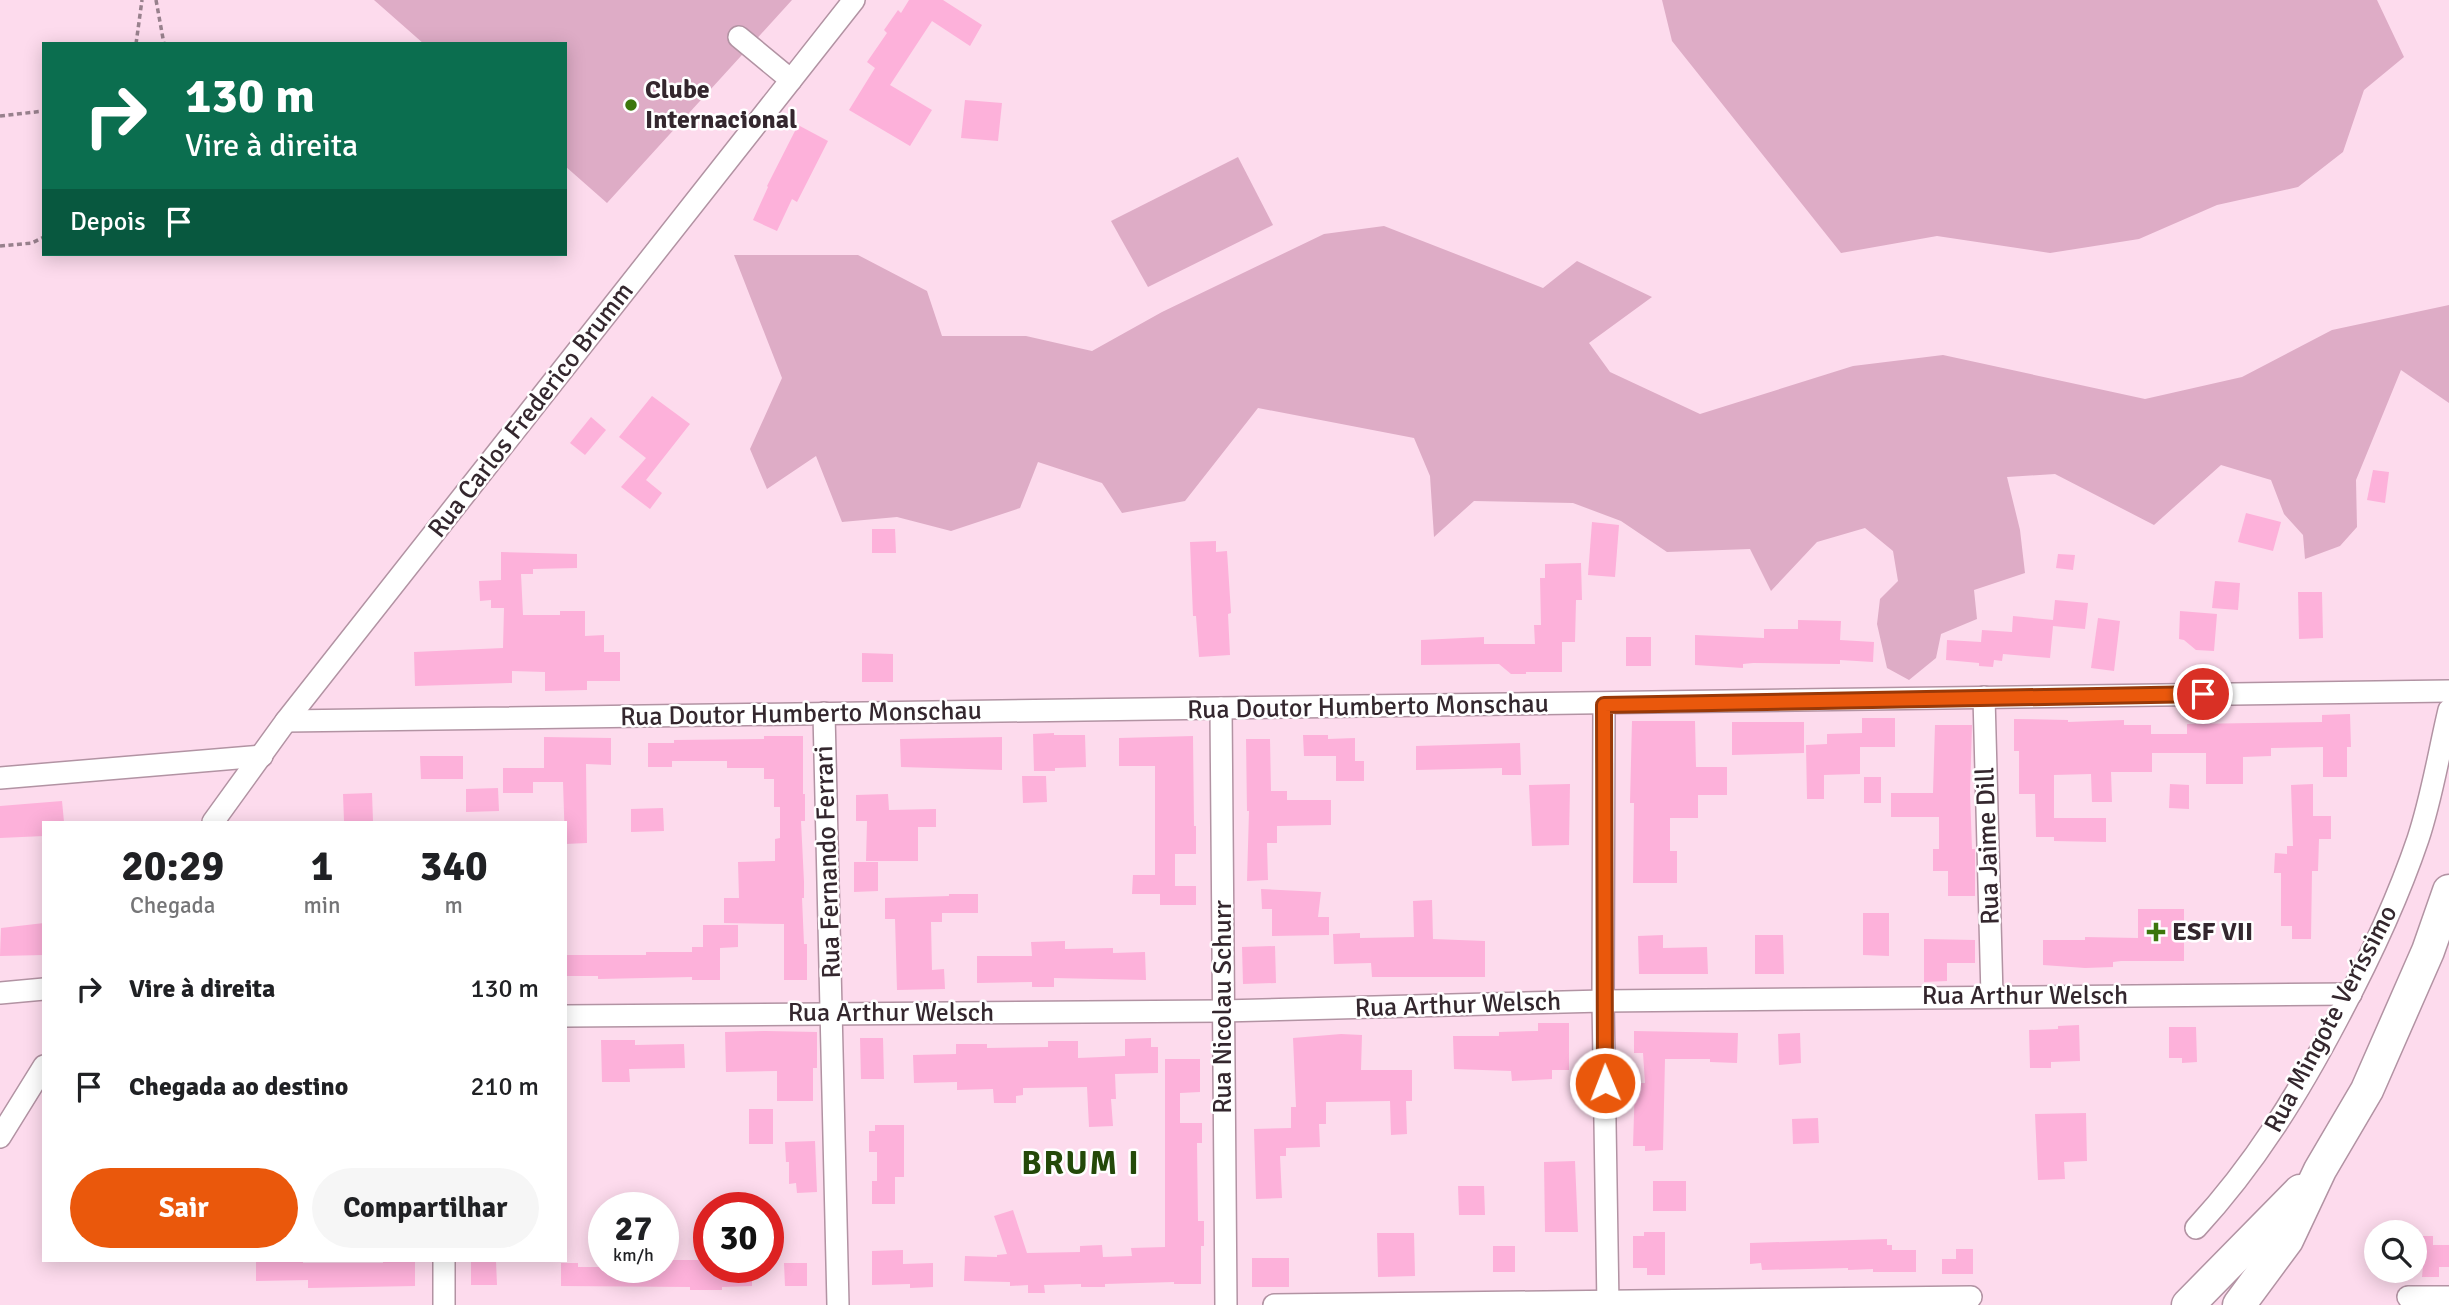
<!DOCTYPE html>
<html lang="pt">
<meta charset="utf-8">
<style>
:root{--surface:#fff;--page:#f6f6f6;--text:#202124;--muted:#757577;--accent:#ea580c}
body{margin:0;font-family:Signika,sans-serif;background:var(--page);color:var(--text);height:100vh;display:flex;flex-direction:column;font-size:26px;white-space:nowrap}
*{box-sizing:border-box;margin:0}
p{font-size:23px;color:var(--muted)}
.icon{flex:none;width:38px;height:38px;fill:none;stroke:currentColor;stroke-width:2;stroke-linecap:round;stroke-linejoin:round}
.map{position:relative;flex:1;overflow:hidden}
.drawer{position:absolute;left:42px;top:821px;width:525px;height:441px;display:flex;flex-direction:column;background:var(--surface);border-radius:0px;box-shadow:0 4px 18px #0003}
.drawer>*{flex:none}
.banner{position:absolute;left:42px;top:42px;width:525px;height:214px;border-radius:0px;box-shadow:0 4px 18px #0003;background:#0b6e4f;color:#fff;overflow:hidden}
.buttons{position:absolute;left:2364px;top:1220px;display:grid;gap:14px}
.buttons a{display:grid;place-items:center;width:63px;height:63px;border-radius:50%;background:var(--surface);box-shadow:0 4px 18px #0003;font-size:35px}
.speed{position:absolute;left:588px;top:1192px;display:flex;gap:14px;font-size:35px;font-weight:700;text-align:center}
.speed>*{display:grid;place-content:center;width:91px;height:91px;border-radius:50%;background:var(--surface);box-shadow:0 4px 18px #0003;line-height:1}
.speed small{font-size:18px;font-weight:400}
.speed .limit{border:10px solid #d22;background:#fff;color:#111}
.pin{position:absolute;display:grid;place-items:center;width:60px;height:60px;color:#fff;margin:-30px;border:4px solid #fff;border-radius:50%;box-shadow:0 2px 7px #0007}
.me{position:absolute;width:77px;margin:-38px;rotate:359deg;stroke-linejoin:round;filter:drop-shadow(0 0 5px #0008)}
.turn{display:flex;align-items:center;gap:24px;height:147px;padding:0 28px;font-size:32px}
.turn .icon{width:91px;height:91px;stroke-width:2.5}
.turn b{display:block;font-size:49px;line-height:60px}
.then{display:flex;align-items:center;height:66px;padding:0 28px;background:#0003;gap:14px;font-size:26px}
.eta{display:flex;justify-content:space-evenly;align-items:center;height:119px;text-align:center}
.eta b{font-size:42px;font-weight:700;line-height:49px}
.cta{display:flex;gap:14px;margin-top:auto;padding:14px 28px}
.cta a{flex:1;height:80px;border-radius:42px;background:var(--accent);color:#fff;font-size:28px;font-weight:700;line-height:80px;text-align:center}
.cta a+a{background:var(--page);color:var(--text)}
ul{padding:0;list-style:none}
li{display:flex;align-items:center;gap:21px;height:98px;padding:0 28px}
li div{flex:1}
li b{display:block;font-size:26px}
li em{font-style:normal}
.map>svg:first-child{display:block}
.green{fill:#deacc6}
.building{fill:#fdb1da}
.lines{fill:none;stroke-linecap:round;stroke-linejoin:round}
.minor-casing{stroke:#b293a3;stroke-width:24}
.highway-casing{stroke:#b293a3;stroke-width:35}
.path{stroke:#98818d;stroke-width:3.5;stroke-dasharray:5 3.5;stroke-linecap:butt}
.minor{stroke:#fff;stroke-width:21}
.highway{stroke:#fff;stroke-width:32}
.route-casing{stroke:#983908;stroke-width:18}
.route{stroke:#ea580c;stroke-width:12}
.poi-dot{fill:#3c760c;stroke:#fff;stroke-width:2.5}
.labels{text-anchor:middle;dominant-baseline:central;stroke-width:5;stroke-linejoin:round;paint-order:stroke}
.poi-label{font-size:26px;font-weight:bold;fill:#34272e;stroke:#fff;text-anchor:start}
.street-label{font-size:26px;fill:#34272e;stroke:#fff}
.district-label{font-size:33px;font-weight:bold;letter-spacing:2px;fill:#244909;stroke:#fff}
</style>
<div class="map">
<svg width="2449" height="1305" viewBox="0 0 2449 1305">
<rect width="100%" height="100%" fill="#fddbed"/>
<g class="green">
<polygon points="374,0 792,0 607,203 565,166 565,44 424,44"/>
<polygon points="1662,0 2377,0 2404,57 2364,90 2343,152 2298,187 2217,205 2139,239 2050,253 1937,236 1841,253 1672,41"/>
<polygon points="1238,157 1273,225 1148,287 1111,221"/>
<polygon points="1384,226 1543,288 1577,261 1652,297 1589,343 1610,372 1700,414 1853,366 1943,355 2145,399 2242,377 2332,330 2449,305 2449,403 2401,370 2356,480 2357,527 2340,546 2305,559 2303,535 2284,514 2271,480 2221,465 2154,525 2055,474 2007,477 2020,530 2025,573 1974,590 1977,619 1941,634 1936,658 1909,680 1887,668 1877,624 1880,599 1898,581 1893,551 1865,528 1817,542 1771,591 1750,549 1667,552 1621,521 1573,503 1474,501 1434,537 1430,476 1414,438 1258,408 1185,501 1122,513 1102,483 1038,462 1020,508 951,531 897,517 842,522 816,456 767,489 750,449 782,378 734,255 858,255 927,291 942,336 1026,336 1092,351 1162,312 1324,234"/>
</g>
<g class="building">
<polygon points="909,0 943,0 982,25 970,46 932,21 890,85 932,110 910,146 849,110 875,68 867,62 887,33 884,30 898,10 901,13"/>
<polygon points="965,100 1002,103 998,141 961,138"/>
<polygon points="798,125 828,141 797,202 792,199 777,231 753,220 768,187 767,186"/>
<polygon points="652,396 690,424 646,480 662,493 650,509 621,487 646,458 619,437"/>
<polygon points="591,417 606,430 585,455 570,443"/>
<polygon points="2373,470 2389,472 2385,503 2367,500"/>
<polygon points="2246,513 2281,522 2273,551 2238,542"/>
<polygon points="1592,522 1619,525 1615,577 1588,575"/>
<polygon points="872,529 895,529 896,553 872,553"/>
<polygon points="1216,541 1216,552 1227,551 1231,613 1228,614 1230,655 1199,657 1196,616 1193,616 1190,542"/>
<polygon points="501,552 577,554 577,568 533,569 533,574 521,574 523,615 560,615 560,611 585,611 585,636 604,635 604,652 620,652 620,681 587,681 587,690 545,691 545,672 512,671 512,683 415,686 414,652 503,648 504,608 491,608 491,600 480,601 479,581 501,580"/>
<polygon points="2058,554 2075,555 2073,570 2056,568"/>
<polygon points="1581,563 1582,600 1576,600 1575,642 1562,642 1562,672 1526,672 1526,674 1511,674 1499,664 1421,665 1421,640 1484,637 1484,644 1535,644 1534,625 1541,625 1540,578 1545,578 1545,564"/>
<polygon points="2215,581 2240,583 2238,610 2212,608"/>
<polygon points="2298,592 2322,592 2323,638 2299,639"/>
<polygon points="2055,600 2088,603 2085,629 2053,626 2050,658 2003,654 2002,661 1994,660 1993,667 1979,666 1979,663 1946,660 1947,640 1981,642 1982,630 2012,632 2013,616 2053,620"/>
<polygon points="2180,611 2217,614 2214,651 2196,650 2184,640 2179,639"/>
<polygon points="2098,618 2120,621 2114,671 2091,668"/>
<polygon points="1798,620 1841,621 1840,640 1874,642 1873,662 1840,660 1840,664 1753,663 1743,664 1743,668 1695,665 1695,635 1764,638 1764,629 1798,629"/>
<rect x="1626" y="637" width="25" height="29"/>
<polygon points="862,653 893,654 893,682 862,682"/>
<polygon points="2350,714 2351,747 2347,747 2347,777 2323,777 2323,747 2271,748 2271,756 2243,757 2243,784 2206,784 2206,753 2152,753 2152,772 2111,772 2112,802 2092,802 2091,774 2054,775 2054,818 2106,818 2106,842 2054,841 2054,837 2036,837 2035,794 2019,794 2019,751 2014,751 2014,719 2068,720 2068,722 2124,720 2124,725 2151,725 2151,734 2187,734 2187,724 2322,722 2322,715"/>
<polygon points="1862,718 1895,718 1895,747 1860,747 1860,774 1824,775 1824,799 1807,799 1806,745 1827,744 1827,734 1862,733"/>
<polygon points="1632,721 1695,721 1696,767 1727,767 1727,795 1698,795 1698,818 1670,818 1670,851 1677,851 1677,883 1633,883 1634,803 1630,803"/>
<polygon points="1732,722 1804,722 1804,753 1732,755"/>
<polygon points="1935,725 1972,725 1970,793 1972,849 1975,849 1975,896 1948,896 1948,871 1933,871 1933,849 1939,849 1939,817 1891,817 1891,793 1933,793"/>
<polygon points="1054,733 1054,735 1085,735 1086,767 1055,768 1055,771 1034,771 1033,734"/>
<polygon points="1303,735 1328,735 1328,739 1355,738 1355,761 1364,761 1364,781 1336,781 1336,756 1304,756"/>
<polygon points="764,736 803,736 803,794 805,794 805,821 801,821 804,882 804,898 802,898 804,944 807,944 807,980 784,980 784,924 724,923 724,898 739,898 738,862 775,861 775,839 780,838 780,807 774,807 774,779 764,779 764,768 727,768 727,761 672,761 672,767 648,767 648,743 674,743 674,740 764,739"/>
<polygon points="1193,736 1194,826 1196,826 1196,854 1175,854 1175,886 1196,886 1196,905 1160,905 1160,894 1132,894 1133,875 1155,875 1155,766 1119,766 1119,738"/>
<polygon points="544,737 611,738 611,765 586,764 587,843 565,844 563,782 533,782 533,793 503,793 503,768 544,768"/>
<polygon points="1002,737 1002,770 901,767 900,739"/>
<polygon points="1246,739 1270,739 1271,791 1287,791 1287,800 1331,800 1331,825 1277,826 1277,843 1267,843 1268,880 1247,881 1249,811 1247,811"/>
<polygon points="1520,743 1521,775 1502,775 1502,768 1416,770 1416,746"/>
<polygon points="420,756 463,756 463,779 421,779"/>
<polygon points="1022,776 1046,776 1047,802 1023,803"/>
<rect x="1864" y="777" width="17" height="26"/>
<polygon points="1570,784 1569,845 1532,846 1529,785"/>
<polygon points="2170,784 2189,785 2189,809 2169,808"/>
<polygon points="2313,784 2313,816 2331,816 2331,839 2319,839 2318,871 2312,871 2311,939 2292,939 2292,926 2281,926 2281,873 2274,873 2275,853 2287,854 2287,846 2293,846 2291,785"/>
<polygon points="498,788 499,811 466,812 466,789"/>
<polygon points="372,793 373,821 344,821 343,794"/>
<polygon points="888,794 889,810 936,809 936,827 918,827 918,861 866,861 867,821 856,821 856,795"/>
<polygon points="62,801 64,822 44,822 44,836 0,838 0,806"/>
<polygon points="663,808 664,831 631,832 631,809"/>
<polygon points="854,862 878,862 878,891 854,892"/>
<polygon points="1261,889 1321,892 1318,917 1329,917 1329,935 1272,936 1272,909 1262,909"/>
<polygon points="949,894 978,894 978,913 942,913 942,922 931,922 932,970 944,969 945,989 897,990 895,919 885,919 885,898 949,896"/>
<polygon points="1432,900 1433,939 1485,941 1485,977 1372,977 1371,963 1334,964 1333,934 1360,933 1360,938 1414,937 1413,901"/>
<polygon points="2138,909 2184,909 2184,961 2121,961 2113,962 2113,967 2085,968 2043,965 2043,940 2085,940 2085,937 2138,938"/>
<polygon points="1863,913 1889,913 1889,956 1863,955"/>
<polygon points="44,923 44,955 0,956 1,928"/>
<polygon points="703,925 738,925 738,947 720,948 720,980 692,980 692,977 598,979 598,976 565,976 565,955 646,955 646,952 692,952 692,947 703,947"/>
<polygon points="1663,935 1663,948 1707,947 1708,974 1639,974 1638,936"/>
<polygon points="1755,935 1783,935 1784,974 1755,974"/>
<polygon points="1924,939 1975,940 1975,963 1947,963 1947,981 1924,982"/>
<polygon points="1065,941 1065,949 1113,948 1113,953 1145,952 1146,980 1054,978 1054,987 1032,987 1032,982 977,983 977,956 1032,956 1031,942"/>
<polygon points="1275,946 1276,983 1243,984 1242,947"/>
<polygon points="1538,1023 1569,1023 1569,1070 1552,1070 1552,1079 1512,1081 1511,1071 1454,1069 1453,1036 1499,1036 1499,1032 1538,1031"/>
<polygon points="2079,1025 2080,1061 2051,1062 2051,1068 2030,1068 2029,1030 2058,1029 2058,1026"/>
<polygon points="2169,1027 2196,1027 2197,1062 2182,1063 2182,1058 2169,1058"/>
<polygon points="766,1031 817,1032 817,1068 813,1068 813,1101 777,1101 777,1071 726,1072 725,1032"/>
<polygon points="1634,1031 1738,1033 1737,1063 1710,1062 1710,1059 1665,1059 1663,1150 1645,1151 1645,1146 1633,1146 1635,1083 1645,1083 1643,1053 1634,1053"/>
<polygon points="1800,1033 1801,1063 1779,1065 1778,1034"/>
<polygon points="1341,1034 1362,1035 1361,1070 1412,1070 1412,1101 1406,1101 1407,1134 1391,1135 1390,1101 1326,1102 1326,1124 1319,1124 1320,1147 1286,1148 1286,1156 1280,1156 1282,1198 1256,1199 1254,1129 1291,1128 1291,1107 1296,1107 1293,1038"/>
<polygon points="860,1038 883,1038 884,1079 861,1079"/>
<polygon points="1151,1038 1151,1047 1158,1047 1158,1073 1115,1074 1116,1099 1111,1099 1113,1126 1089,1127 1087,1087 1023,1088 1023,1095 1016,1096 1016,1103 994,1103 993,1089 957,1090 957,1082 914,1083 913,1055 956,1054 956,1044 987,1044 987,1048 1048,1047 1048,1041 1078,1041 1078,1058 1125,1056 1125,1039"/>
<polygon points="601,1040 635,1040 635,1045 684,1044 685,1068 629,1069 630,1082 602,1082"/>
<polygon points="1165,1059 1200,1059 1200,1092 1180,1093 1180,1123 1202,1123 1202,1143 1197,1143 1198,1221 1204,1221 1204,1246 1201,1246 1201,1284 1174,1284 1174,1282 1105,1284 1105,1287 1081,1287 1081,1284 1044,1285 1045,1293 1028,1293 1028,1285 1010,1286 1010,1282 964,1281 965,1256 997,1257 997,1255 1007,1254 994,1216 1013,1210 1027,1253 1080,1252 1080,1246 1102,1245 1103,1257 1132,1256 1131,1248 1165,1247"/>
<rect x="749" y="1109" width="24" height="35"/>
<polygon points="2086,1113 2087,1161 2064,1162 2065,1179 2038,1180 2035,1114"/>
<polygon points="1818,1118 1819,1143 1793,1144 1792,1119"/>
<polygon points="875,1125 904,1125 904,1177 895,1177 895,1204 872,1204 872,1181 877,1181 877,1152 869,1152 869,1131 875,1131"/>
<polygon points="815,1141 817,1192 797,1193 796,1183 789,1184 789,1162 786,1162 785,1142"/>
<polygon points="1575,1161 1578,1232 1545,1232 1544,1162"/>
<rect x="1653" y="1181" width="33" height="30"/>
<polygon points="1458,1186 1484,1186 1485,1215 1459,1215"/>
<polygon points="1644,1232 1665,1232 1665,1275 1647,1275 1647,1268 1633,1268 1633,1236 1644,1236"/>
<polygon points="1377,1233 1414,1233 1415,1276 1378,1277"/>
<polygon points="2415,1236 2433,1236 2433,1245 2449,1245 2449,1267 2439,1267 2439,1277 2422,1277 2423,1266 2415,1266"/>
<polygon points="1887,1239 1887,1245 1892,1245 1892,1250 1916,1250 1916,1272 1873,1272 1873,1269 1848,1270 1848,1268 1762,1270 1761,1263 1750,1264 1750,1243"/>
<rect x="1493" y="1246" width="22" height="26"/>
<polygon points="1956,1249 1973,1249 1973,1274 1942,1274 1942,1259 1956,1259"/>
<polygon points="903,1250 903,1264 933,1263 933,1287 910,1288 910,1284 872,1285 872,1251"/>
<rect x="1252" y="1258" width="37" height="29"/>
<polygon points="256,1260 303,1260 303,1263 383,1263 383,1260 415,1260 415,1286 308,1288 308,1280 256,1281"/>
<polygon points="663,1260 709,1260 709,1267 752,1267 752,1286 722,1287 722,1290 690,1290 690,1287 561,1286 561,1263 578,1263 578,1267 663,1267"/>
<polygon points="471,1261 496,1261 497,1285 471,1285"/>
<polygon points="784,1263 807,1263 807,1286 785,1286"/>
</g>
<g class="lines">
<defs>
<g id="minor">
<polyline points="739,37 791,80"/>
<polyline points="1984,697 1992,996"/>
<polyline points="1604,705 1603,1001 1608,1305"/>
<polyline points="1221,708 1226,1305"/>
<polyline points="824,713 838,1305"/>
<polyline points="286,721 2449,691"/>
<polyline points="0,778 262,756"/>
<polyline points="213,822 286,721 854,0"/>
<polyline points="0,993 44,989"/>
<polyline points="565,1016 1222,1011 1603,1001 2351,994"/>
<polyline points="0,1137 44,1066"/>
<path d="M2196 1228C2255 1164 2298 1094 2338 1018 2369 960 2397 901 2418 839 2432 797 2439 752 2449 710"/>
<polyline points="444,1260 444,1305"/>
<polyline points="2408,1297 2449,1297"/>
<polyline points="1274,1305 1971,1297"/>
</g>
<g id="highway">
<polyline points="2188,1305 2300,1191"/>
<polyline points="2239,1305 2287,1240 2320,1170 2367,1090 2428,951 2449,891"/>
</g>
</defs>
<use href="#minor" class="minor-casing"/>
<use href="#highway" class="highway-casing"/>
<g class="path">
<polyline points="156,0 164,44"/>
<polyline points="136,44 142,0"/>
<polyline points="0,116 44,111"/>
<polyline points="0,246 32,243 44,237"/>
</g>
<use href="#minor" class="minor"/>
<use href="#highway" class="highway"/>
</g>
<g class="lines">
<defs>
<polyline id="route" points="1605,1083 1604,705 2203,694"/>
</defs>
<use href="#route" class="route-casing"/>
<use href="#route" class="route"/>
</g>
<g class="poi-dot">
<circle cx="631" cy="105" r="7"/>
<path d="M2152.5 921.5h7v7h7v7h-7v7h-7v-7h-7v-7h7z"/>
</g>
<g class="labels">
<g class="poi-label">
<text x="645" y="90">Clube<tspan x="645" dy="30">Internacional</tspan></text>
<text x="2172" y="932">ESF VII</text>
</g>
<g class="street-label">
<text transform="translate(531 410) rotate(-52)">Rua Carlos Frederico Brumm</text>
<text transform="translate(1368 707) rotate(-1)">Rua Doutor Humberto Monschau</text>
<text transform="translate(801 714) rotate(-1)">Rua Doutor Humberto Monschau</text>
<text transform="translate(1988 846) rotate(-92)">Rua Jaime Dill</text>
<text transform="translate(828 862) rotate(-92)">Rua Fernando Ferrari</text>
<text x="2025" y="996">Rua Arthur Welsch</text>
<text transform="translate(1458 1005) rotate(-2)">Rua Arthur Welsch</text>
<text transform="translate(1223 1007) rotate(-90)">Rua Nicolau Schurr</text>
<text x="891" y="1013">Rua Arthur Welsch</text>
<text transform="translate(2331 1019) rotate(-62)">Rua Mingote Veríssimo</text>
</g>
<g class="district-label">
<text x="1081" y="1163">BRUM I</text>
</g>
</g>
</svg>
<div class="buttons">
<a><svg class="icon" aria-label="search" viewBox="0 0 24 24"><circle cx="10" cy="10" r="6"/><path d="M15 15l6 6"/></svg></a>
</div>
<div class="speed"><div>27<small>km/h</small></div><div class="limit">30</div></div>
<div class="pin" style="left:2203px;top:694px;background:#d93025"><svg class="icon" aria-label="arrive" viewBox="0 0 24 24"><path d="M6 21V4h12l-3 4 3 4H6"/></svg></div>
<svg class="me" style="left:1605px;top:1083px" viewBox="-20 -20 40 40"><circle r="17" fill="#ea580c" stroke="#fff" stroke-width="3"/><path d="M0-11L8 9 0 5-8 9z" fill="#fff"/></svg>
<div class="banner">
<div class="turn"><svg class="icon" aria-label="right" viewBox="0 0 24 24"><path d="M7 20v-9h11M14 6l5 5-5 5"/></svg><div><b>130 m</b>Vire à direita</div></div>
<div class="then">Depois<svg class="icon" aria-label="arrive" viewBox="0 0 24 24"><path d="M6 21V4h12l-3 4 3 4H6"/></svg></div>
</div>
<section class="drawer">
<div class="eta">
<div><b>20:29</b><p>Chegada</p></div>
<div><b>1</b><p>min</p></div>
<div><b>340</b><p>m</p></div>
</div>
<ul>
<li><svg class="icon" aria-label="right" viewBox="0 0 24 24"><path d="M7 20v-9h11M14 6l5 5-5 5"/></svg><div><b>Vire à direita</b></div><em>130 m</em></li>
<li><svg class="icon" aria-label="arrive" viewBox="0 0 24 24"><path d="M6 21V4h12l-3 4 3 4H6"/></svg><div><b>Chegada ao destino</b></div><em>210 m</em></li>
</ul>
<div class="cta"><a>Sair</a><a>Compartilhar</a></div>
</section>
</div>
